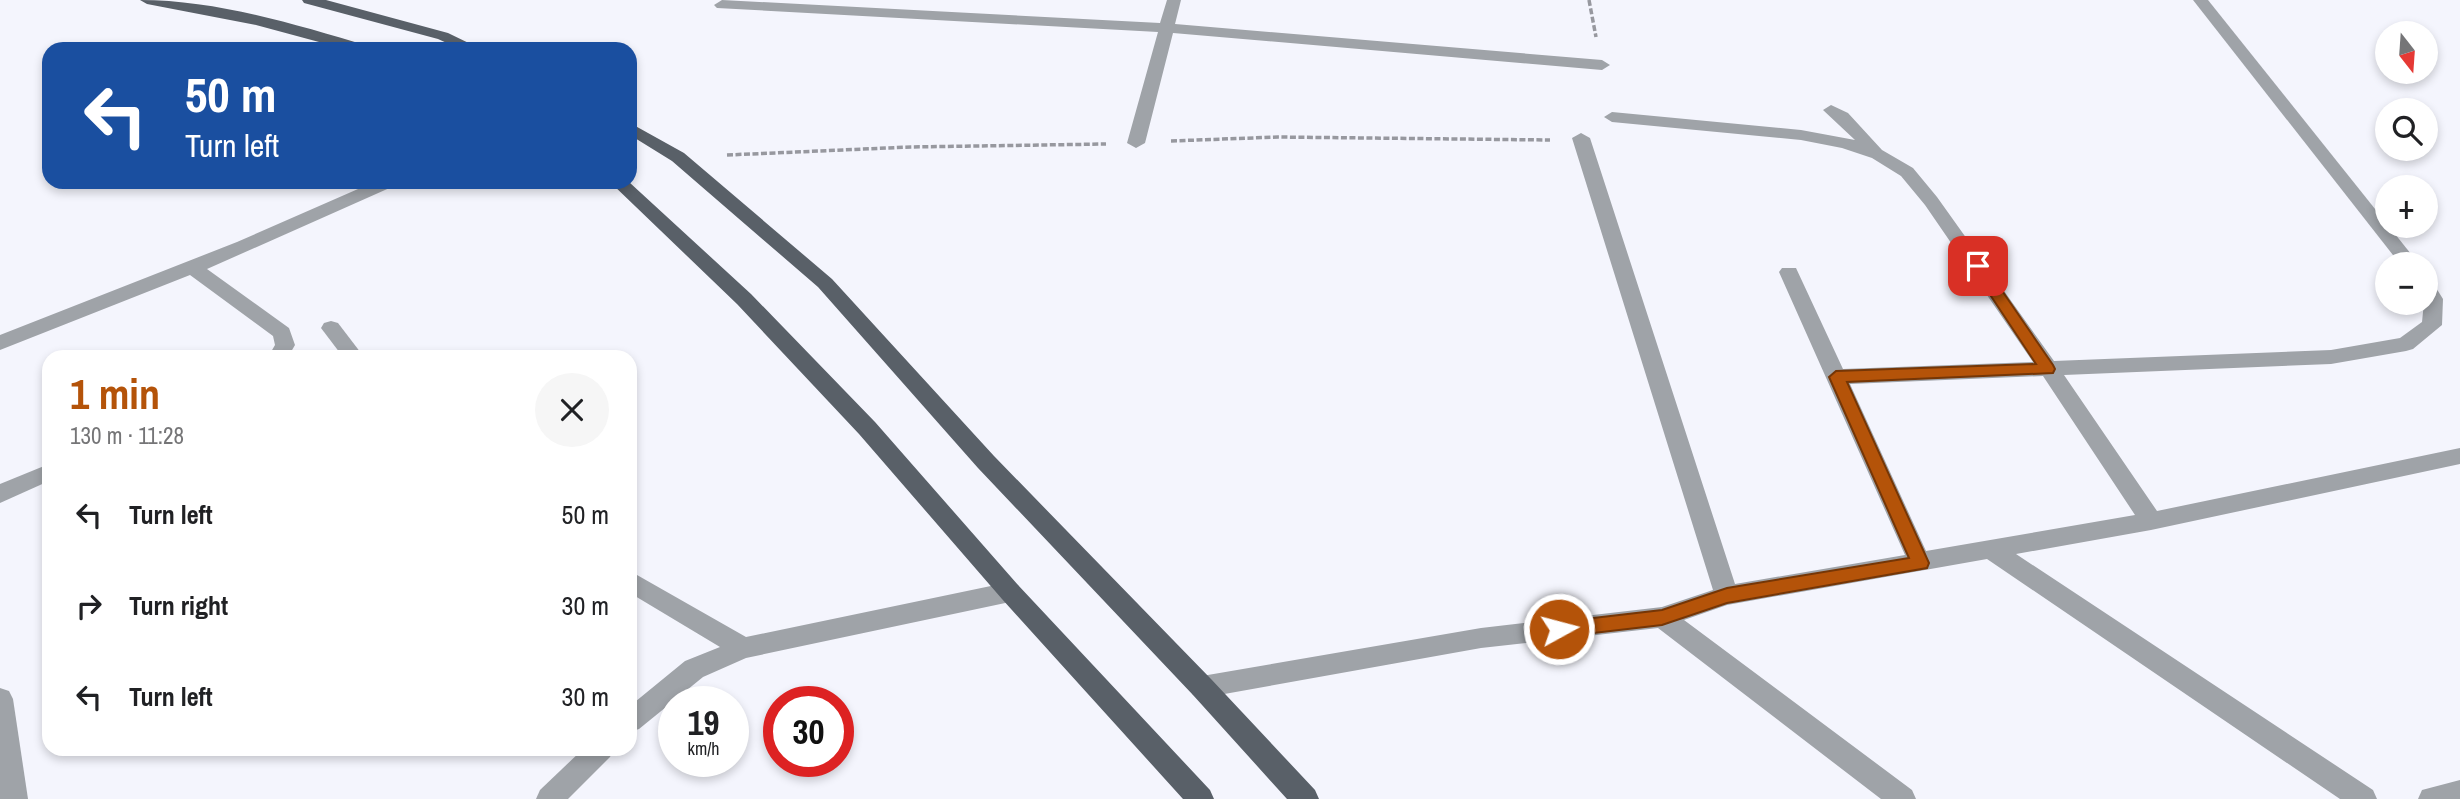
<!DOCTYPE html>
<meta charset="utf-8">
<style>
:root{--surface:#fff;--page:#f6f6f6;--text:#202124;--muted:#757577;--accent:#b45309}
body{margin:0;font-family:"Archivo Narrow",sans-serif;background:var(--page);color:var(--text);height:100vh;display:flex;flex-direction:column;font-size:26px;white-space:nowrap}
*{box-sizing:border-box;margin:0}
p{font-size:23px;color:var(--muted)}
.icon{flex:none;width:38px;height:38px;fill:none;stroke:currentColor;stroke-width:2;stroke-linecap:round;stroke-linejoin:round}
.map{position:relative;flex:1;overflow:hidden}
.sheet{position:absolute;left:42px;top:350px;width:595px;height:406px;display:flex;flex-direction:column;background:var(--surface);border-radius:21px;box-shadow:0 4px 10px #0003}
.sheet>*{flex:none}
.top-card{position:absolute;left:42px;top:42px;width:595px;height:147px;border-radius:21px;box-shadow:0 4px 10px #0003;background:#1a4fa0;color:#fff;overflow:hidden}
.needle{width:46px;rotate:163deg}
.controls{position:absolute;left:2375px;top:21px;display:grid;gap:14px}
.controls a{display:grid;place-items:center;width:63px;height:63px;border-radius:50%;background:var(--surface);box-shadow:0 4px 10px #0003;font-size:35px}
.speed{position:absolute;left:658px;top:686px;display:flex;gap:14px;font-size:35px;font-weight:700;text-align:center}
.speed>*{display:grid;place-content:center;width:91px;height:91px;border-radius:50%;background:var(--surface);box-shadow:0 4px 10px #0003;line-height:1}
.speed small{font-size:18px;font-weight:400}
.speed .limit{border:10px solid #d22;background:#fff;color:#111}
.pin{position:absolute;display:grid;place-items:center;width:60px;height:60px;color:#fff;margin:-30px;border-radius:14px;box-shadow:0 4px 10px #0006}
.me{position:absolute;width:77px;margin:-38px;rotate:83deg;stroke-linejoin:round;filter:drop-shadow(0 0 5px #0008)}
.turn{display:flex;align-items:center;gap:24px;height:147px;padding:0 28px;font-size:32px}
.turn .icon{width:91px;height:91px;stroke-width:2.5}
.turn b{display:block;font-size:49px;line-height:60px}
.round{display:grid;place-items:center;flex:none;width:74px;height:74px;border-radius:37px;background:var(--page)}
.head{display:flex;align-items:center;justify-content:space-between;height:119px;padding:0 28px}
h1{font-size:42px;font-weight:700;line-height:52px;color:var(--accent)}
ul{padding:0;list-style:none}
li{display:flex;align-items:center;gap:21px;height:91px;padding:0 28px}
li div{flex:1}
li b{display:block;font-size:26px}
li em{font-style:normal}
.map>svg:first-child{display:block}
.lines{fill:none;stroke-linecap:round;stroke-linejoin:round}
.path{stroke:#97989f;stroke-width:3.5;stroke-dasharray:6 2.5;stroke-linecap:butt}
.minor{fill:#9fa3a8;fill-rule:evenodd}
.major{fill:#596068;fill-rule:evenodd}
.route{fill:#b45309;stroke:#753606;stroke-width:2}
</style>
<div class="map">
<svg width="2460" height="799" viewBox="0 0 2460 799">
<rect width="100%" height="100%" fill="#f4f5fd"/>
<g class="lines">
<g class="path">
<polyline points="1589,0 1596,37"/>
<polyline points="1171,141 1278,137 1550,140"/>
<polyline points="727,155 911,147 1106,144"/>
</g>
<g class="minor">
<polygon points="722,0 1160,23 1167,0 1181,0 1175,24 1602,60 1610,65 1602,70 1173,33 1145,143 1136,148 1127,143 1158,32 717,8 714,5"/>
<polygon points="2193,0 2208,0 2419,264 2400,264"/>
<path d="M1831 105 1848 113 1882 150 1913 168 1937 197 2054 361 2331 350 2400 338 2422 322 2426 282 2433 283 2443 299 2442 325 2413 349 2406 351 2331 364 2064 375 2157 511 2460 448V464L2151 530 2016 554 2373 790 2377 799H2340L1987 559 1727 605 1684 620 1912 790 1916 799H1881L1658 628 1481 648 1202 698 1193 695 1189 687 1193 679 1202 676 1481 628 1662 607 1713 590 1572 138 1581 133 1590 138 1735 584 1905 555 1779 272 1782 268H1796L1843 369 2033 362 1925 205 1901 176 1872 158 1842 148 1801 140 1612 122 1604 117 1612 112 1801 130 1855 140 1823 110ZM2043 376 2135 515 1926 551 1850 384Z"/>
<polygon points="374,182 397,182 394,186 207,269 289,328 295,345 288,357 268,357 275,345 273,336 190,275 0,350 0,335 237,242"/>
<polygon points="331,321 338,323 364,357 343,357 321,328 324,323"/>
<polygon points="49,464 49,481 0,503 0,484"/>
<polygon points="630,571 746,637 1010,582 1018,585 1022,592 1018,599 1010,602 746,658 703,677 639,729 630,732 630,706 685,661 720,647 630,593"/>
<polygon points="0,688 9,691 13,699 28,799 0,799"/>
<polygon points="583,749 614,749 610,757 568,799 536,799 540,790"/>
<polygon points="2460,780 2460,799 2418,799 2422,790"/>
</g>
<g class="major">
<path d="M140 0C216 0 294 24 368 46L370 49H345L256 25 147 4Z"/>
<polygon points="302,0 326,0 448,33 481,49 460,49 438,39 304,3"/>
<polygon points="630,123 684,153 832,279 994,456 1211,679 1315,790 1319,799 1287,799 1193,695 978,468 818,287 672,161 630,135"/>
<polygon points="610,182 629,182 751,294 875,422 1018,585 1210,790 1214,799 1183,799 1002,599 859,434 737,304"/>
</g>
</g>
<polygon class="route" points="1978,261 1983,263 2053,365 2055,369 2053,373 1847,382 1929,563 1927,568 1727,603 1662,625 1559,637 1552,635 1549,629 1552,624 1559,622 1662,610 1727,588 1909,558 1829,377 1836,371 2036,364 1971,266"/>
</svg>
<div class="controls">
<a><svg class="needle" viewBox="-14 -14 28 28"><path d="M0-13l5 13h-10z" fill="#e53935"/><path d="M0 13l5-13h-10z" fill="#757577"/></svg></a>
<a><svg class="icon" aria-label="search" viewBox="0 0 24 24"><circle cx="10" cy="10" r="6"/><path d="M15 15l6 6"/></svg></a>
<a>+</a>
<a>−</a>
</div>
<div class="speed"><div>19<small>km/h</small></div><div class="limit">30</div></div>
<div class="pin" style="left:1978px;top:266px;background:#d93025"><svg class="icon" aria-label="arrive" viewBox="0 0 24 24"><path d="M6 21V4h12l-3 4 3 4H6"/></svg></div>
<svg class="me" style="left:1559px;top:629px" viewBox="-20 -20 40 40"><circle r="17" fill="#b45309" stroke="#fff" stroke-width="3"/><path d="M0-11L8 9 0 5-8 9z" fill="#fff"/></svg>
<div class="top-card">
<div class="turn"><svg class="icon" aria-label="left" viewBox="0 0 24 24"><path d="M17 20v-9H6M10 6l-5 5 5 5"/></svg><div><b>50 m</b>Turn left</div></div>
</div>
<section class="sheet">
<div class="head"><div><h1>1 min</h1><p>130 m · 11:28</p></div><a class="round"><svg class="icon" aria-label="close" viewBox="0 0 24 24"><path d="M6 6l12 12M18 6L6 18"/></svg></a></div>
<ul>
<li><svg class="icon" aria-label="left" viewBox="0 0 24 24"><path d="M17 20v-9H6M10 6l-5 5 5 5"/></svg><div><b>Turn left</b></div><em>50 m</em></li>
<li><svg class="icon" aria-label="right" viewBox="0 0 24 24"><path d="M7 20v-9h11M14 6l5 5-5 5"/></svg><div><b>Turn right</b></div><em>30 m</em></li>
<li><svg class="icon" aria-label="left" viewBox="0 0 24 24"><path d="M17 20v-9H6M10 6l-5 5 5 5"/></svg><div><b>Turn left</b></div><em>30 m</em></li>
</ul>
</section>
</div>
